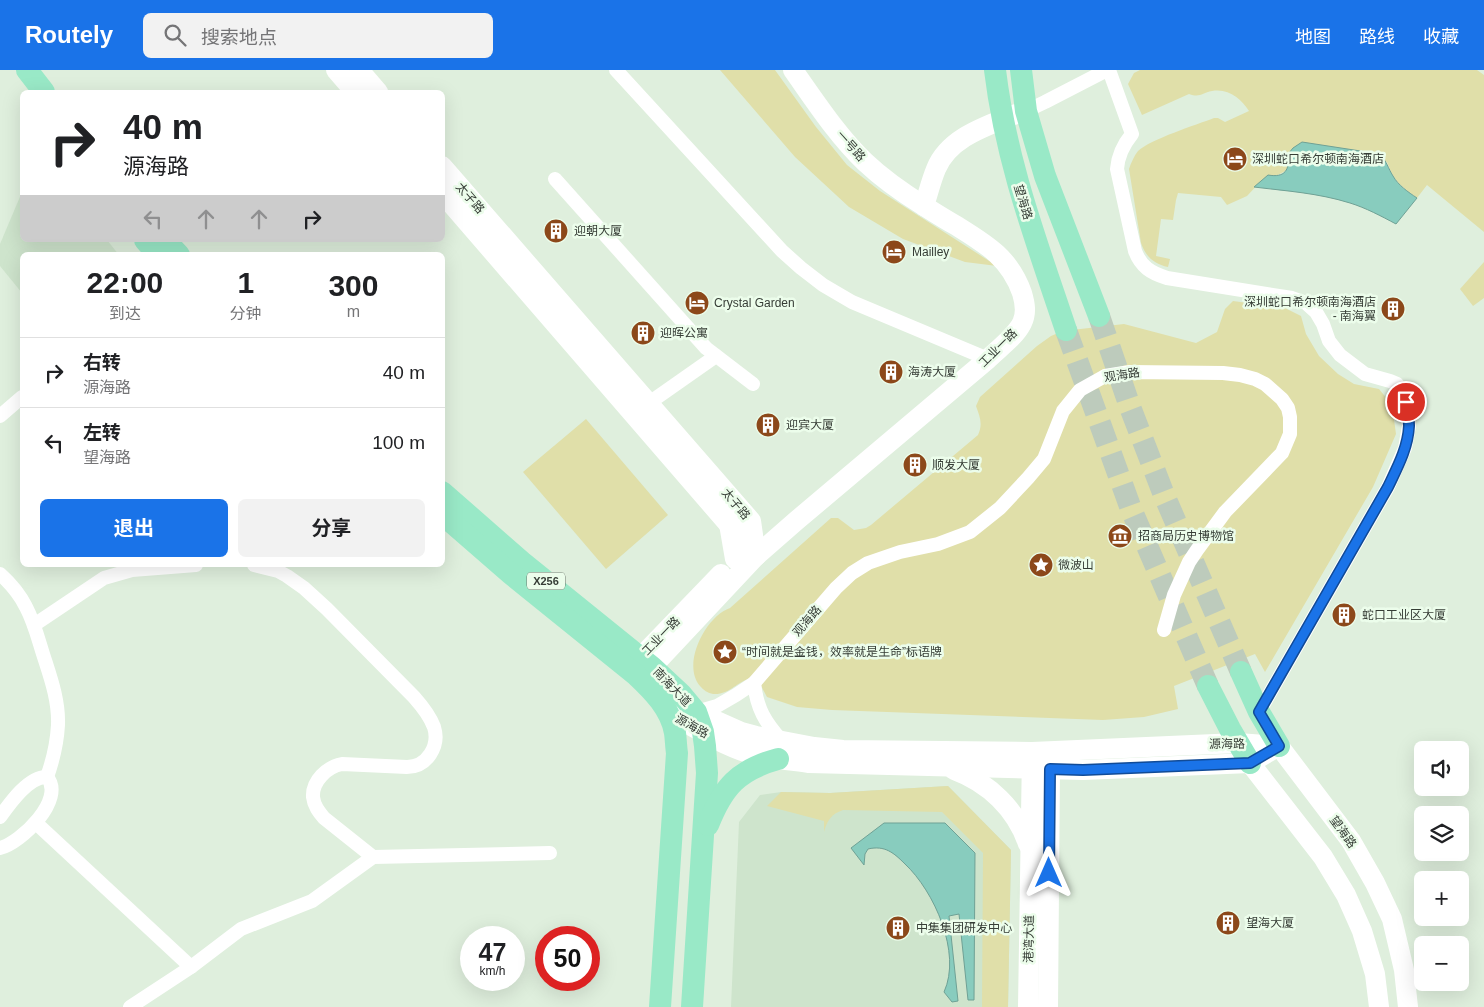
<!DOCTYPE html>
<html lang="zh">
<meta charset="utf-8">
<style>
:root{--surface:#fff;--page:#f2f2f2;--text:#202124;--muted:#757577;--line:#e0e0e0;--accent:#1a73e8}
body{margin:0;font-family:Arial,"Noto Sans SC",sans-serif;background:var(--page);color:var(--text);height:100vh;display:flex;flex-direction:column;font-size:19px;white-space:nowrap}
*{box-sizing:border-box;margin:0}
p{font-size:16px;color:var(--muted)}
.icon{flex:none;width:28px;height:28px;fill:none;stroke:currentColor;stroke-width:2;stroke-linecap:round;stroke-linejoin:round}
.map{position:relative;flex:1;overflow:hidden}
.sheet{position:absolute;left:20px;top:182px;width:425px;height:315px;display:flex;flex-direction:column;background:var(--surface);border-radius:8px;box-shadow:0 5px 20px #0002}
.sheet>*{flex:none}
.top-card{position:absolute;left:20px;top:20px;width:425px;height:152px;border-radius:8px;box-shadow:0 5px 20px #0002;background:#fff;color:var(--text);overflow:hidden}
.controls{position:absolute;left:1414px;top:671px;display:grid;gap:10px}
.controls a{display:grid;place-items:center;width:55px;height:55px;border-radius:8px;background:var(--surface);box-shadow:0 5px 20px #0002;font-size:25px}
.speed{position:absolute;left:460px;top:856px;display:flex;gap:10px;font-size:25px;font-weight:700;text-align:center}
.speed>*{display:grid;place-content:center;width:65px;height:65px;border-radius:50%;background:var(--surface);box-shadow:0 5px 20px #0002;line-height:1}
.speed small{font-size:12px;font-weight:400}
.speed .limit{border:8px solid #d22;background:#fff;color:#111}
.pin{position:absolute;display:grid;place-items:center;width:42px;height:42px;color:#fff;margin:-21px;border:2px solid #fff;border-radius:50%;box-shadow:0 1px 5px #0007}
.me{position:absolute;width:55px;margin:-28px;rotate:0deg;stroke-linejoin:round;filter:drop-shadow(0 0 4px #0008)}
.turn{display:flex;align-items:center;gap:18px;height:105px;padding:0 20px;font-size:22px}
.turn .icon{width:65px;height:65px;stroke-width:2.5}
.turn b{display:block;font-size:35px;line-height:42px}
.lanes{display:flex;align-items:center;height:48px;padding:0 20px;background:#0003;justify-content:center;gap:25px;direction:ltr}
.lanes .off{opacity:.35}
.eta{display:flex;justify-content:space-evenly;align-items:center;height:85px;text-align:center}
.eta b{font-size:30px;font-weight:700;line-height:35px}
.primary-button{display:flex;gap:10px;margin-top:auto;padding:10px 20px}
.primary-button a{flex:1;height:58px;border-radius:8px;background:var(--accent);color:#fff;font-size:20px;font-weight:700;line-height:58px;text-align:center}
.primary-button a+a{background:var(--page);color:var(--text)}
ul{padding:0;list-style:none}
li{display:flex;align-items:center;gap:15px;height:70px;padding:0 20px;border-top:1px solid var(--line)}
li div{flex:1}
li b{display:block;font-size:19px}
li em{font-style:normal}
header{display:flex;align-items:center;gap:30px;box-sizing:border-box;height:70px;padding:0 25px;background:var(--accent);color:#fff}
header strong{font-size:24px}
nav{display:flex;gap:28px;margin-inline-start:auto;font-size:18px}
.search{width:350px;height:45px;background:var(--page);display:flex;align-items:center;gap:12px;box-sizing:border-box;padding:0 18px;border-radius:8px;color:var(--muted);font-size:19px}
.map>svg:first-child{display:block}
.built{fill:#cee4cc}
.green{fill:#e0dfa9}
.water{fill:#88ccbe;stroke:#6fa195}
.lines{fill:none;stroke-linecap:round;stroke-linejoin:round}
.primary-tunnel{stroke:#bdcbbc;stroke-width:22;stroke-dasharray:22 11;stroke-linecap:butt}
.street{stroke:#fff;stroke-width:14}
.secondary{stroke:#fff;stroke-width:20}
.primary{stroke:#99e9c7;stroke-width:22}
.route-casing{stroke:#114b97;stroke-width:12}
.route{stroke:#1a73e8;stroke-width:9}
.labels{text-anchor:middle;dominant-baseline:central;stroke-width:5;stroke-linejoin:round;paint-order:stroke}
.shield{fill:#ecfdeb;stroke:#6d776c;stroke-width:1}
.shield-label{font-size:11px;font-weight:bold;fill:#363d36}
.street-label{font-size:12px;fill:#363d36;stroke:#ecfdeb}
.poi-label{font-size:12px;fill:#363d36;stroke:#ecfdeb;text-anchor:start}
</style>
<header>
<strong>Routely</strong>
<div class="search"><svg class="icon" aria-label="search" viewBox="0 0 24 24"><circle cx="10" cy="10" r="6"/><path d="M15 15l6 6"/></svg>搜索地点</div>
<nav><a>地图</a><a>路线</a><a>收藏</a></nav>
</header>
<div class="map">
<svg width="1484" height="937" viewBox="0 0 1484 937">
<rect width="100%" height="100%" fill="#dfefdd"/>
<g class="built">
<polygon points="22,122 22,170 107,170 119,185 22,185 22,223 0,196 0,174"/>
<polygon points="948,716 1011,780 1008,937 731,937 739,752 760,725 781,722 830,723"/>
</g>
<g class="green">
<polygon points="720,0 775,0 816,57 847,95 880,121 997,196 965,192 903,169 849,137 795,87"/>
<path d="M1140 0H1477L1484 5V162L1427 115 1417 128C1401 116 1394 112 1387 92L1288 84 1289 96 1287 100 1276 106 1263 109 1247 126 1227 135 1221 127 1178 123 1176 130 1173 150 1161 149 1156 186 1170 189 1168 197C1154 194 1146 187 1141 173L1129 99C1131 93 1134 86 1138 81 1151 69 1196 55 1214 48H1218L1225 52 1249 41C1241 29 1229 18 1212 21 1202 23 1200 28 1189 24L1142 45 1128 14 1134 3Z"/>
<polygon points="1484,192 1484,228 1473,236 1460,219"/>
<path d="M1233 231 1285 238 1301 246 1306 264 1319 286 1338 304 1354 314 1379 319 1392 335 1396 364 1373 417 1265 602 1255 584 1174 616 1178 639 1144 647 1103 650 832 640 797 637 767 627 760 614 752 608C737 611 730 625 713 624 708 623 703 620 700 616 681 594 706 546 730 538L831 448H838L854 460 866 458 871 455 978 365C983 354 980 347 976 336L980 327 1037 276 1051 266 1063 261 1124 254 1196 273 1217 262 1225 239Z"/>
<polygon points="586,349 668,445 606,499 523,402"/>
<path d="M948 716 1011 780 1008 937H982L983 783 942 742 843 740C831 744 827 751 824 762V751L767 736 781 722 830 723Z"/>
</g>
<g class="water">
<path d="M1302 72 1380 84C1387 92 1388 98 1393 106 1398 115 1408 122 1417 128L1396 154C1381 146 1366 138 1350 133 1318 123 1286 121 1254 117L1268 105C1285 108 1290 100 1288 84L1293 78Z"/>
<path d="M884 753H945L975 783 974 930H968L959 844 949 846 958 931 952 932 944 922C962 883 934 821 905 794 894 783 885 775 868 779L865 784 864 795 851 778Z"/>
</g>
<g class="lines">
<g class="primary-tunnel">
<polyline points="1099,246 1130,337 1164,425 1241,602"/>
<polyline points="1066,260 1131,439 1208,616"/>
</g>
<g class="street">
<polyline points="616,0 782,181 801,198 823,215 852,232 988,289"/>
<path d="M1109 0 1132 64C1123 75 1118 85 1117 99L1135 181C1141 197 1151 203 1167 208L1292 228 1306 233 1316 242 1323 254 1329 271 1340 285 1365 304 1390 311 1397 314 1402 321 1406 332 1409 356 1405 378 1388 417 1259 642"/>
<polyline points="1026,41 1045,32 1107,0"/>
<polyline points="555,109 706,278 753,314"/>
<polyline points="649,333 716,286"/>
<polyline points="0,346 22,327"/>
<path d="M254 495 278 501 287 506 304 518 327 539 414 627C422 636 430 646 434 657 440 676 427 697 407 697L342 694C327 697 312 711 313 727 314 736 319 742 324 748L373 787"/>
<path d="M0 504C10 513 20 525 26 537 34 552 38 568 43 584 50 606 59 630 58 655 57 673 53 690 47 707"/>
<polyline points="34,555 104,508 132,500 196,495"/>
<path d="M754 613C757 639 765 652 782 671"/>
<polyline points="696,642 717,636 736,625 754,613 836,518 852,503 868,493 900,482 938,474 970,462 1000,438 1028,408 1044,389 1063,341 1080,320 1105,306 1130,302 1223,303 1240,305 1255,309 1265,314 1282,329 1288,338 1290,347 1290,364 1282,383 1225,442 1197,480 1189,492 1174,525 1164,560"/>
<path d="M0 747C10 733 29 706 47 707 66 729 21 773 0 778"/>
<polyline points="36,753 191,897"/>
<polyline points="130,937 191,897 241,859 312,831 373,787 550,783"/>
</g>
<g class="secondary">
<polyline points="336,0 355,22"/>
<polyline points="359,0 378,22"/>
<path d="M793 0C815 31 837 65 865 92 883 109 903 123 924 136"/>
<polyline points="442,96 751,451 756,486"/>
<polyline points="442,123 756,486"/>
<polyline points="729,454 735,489"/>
<polyline points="637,602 641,587 721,504"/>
<path d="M638 604 652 597 756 486 796 451 988 289C999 278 1015 267 1022 253 1027 243 1025 233 1022 223 1010 188 986 174 957 156 946 150 935 143 924 136 928 124 931 111 936 99 949 67 987 56 1016 44"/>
<path d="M668 643C694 657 720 674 748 683 768 688 788 690 809 693L1083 700 1250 693 1279 676"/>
<polyline points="685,643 696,642 741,662 756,666 814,677 843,680 1032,682 1041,691"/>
<polyline points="1279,676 1351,771 1375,813 1392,849 1404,900 1408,937"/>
<polyline points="1250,693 1323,787 1346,825 1362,861 1375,904 1379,937"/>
<path d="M954 700C989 713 1016 739 1028 774"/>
<polyline points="1028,937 1032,682 1238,673 1279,676"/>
<polyline points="1048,937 1050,699"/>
</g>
<g class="primary">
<polyline points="27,0 44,22"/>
<path d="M995 0C1006 92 1037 173 1066 260"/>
<polyline points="1021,0 1026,41 1045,106 1099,246"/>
<polyline points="145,170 158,185"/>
<polyline points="165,170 179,185"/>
<polyline points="442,422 522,492 652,597 681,624 696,642 703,662 705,676 707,703 692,937"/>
<path d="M442 444 511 504 636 605C653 621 671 639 675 663 676 670 676 677 677 683L660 937"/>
<polyline points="1241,602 1259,642 1279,676"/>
<polyline points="1208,616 1230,659 1250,693"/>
<path d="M708 755C723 717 738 700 778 689"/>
</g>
</g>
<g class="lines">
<defs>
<path id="route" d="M1049 803 1050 699 1083 700 1250 693 1279 676 1259 642 1388 417C1397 398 1408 378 1409 356 1409 348 1407 340 1406 332"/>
</defs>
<use href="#route" class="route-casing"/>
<use href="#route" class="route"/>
</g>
<defs>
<symbol id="hotel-disc" viewBox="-11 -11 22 22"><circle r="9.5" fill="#8c481a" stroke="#ecfdeb"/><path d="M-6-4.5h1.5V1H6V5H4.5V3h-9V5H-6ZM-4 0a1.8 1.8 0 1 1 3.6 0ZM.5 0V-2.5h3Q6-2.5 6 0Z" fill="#fff"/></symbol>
<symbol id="building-disc" viewBox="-11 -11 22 22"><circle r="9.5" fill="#8c481a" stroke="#ecfdeb"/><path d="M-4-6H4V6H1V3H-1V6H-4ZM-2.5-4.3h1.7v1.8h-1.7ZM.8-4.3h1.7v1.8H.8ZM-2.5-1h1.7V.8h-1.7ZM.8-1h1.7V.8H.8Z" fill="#fff"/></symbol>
<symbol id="museum-disc" viewBox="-11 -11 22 22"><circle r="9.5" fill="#8c481a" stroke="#ecfdeb"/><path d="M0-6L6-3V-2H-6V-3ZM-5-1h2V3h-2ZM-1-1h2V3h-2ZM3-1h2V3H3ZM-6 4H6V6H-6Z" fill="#fff"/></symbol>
<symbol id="sight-disc" viewBox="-11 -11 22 22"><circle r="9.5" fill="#8c481a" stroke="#ecfdeb"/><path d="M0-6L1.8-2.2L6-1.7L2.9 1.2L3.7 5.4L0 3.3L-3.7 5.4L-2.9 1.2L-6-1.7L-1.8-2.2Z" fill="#fff"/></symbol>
</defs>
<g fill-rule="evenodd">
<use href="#hotel-disc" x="1221" y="75" width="28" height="28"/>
<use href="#building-disc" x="542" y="147" width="28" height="28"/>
<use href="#hotel-disc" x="880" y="168" width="28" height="28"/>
<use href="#hotel-disc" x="683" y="219" width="28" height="28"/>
<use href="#building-disc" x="1379" y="225" width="28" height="28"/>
<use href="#building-disc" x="629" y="249" width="28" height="28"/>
<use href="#building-disc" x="877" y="288" width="28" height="28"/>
<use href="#building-disc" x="754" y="341" width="28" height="28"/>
<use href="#building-disc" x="901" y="381" width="28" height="28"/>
<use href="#museum-disc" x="1106" y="452" width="28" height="28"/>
<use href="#sight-disc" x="1027" y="481" width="28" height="28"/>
<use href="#building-disc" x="1330" y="531" width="28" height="28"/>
<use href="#sight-disc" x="711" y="568" width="28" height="28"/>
<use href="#building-disc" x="1214" y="839" width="28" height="28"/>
<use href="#building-disc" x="884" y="844" width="28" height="28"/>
</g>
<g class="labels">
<rect class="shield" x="527" y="502.5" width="38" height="17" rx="4"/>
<g class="shield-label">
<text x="546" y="511">X256</text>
</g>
<g class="street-label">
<text transform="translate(851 76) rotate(48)">一号路</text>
<text transform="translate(470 128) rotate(49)">太子路</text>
<text transform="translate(1023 132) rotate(73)">望海路</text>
<text transform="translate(998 278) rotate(-45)">工业一路</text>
<text transform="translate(1122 305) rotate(-9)">观海路</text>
<text transform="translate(736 434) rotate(50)">太子路</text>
<text transform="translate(807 551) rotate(-49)">观海路</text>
<text transform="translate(661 566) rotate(-46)">工业一路</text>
<text transform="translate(672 617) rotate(46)">南海大道</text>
<text transform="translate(692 656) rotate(29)">源海路</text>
<text transform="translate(1227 674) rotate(-1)">源海路</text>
<text transform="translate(1343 762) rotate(54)">望海路</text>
<text transform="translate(1029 869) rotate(-89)">港湾大道</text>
</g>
<g class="poi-label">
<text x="1252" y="89">深圳蛇口希尔顿南海酒店</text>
<text x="574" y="161">迎朝大厦</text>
<text x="912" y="182">Mailley</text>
<text x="1376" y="232" text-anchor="end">深圳蛇口希尔顿南海酒店<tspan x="1376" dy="14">- 南海翼</tspan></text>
<text x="714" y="233">Crystal Garden</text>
<text x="660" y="263">迎晖公寓</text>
<text x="908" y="302">海涛大厦</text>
<text x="786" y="355">迎宾大厦</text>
<text x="932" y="395">顺发大厦</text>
<text x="1138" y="466">招商局历史博物馆</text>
<text x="1058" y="495">微波山</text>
<text x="1362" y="545">蛇口工业区大厦</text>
<text x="742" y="582">“时间就是金钱，效率就是生命”标语牌</text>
<text x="1246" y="853">望海大厦</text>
<text x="916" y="858">中集集团研发中心</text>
</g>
</g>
</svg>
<div class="controls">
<a><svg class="icon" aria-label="sound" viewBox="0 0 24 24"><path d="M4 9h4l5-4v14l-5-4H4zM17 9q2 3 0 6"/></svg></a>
<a><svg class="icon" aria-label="layers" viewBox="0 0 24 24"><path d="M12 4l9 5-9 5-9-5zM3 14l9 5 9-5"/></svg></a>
<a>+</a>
<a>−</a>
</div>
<div class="speed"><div>47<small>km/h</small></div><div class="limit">50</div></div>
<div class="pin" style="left:1406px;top:332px;background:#d93025"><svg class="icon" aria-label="arrive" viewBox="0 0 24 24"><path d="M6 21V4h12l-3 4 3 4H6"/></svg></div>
<svg class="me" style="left:1049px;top:803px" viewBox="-20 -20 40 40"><path d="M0-17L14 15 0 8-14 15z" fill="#1a73e8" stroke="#fff" stroke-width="4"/></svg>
<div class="top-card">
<div class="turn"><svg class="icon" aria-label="right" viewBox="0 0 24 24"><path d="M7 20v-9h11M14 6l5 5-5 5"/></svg><div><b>40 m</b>源海路</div></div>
<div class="lanes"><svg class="icon off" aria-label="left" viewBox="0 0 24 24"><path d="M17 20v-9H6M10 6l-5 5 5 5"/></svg><svg class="icon off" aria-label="ahead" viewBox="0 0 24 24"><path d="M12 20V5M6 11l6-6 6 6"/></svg><svg class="icon off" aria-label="ahead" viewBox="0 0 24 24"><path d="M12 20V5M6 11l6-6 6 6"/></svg><svg class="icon" aria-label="right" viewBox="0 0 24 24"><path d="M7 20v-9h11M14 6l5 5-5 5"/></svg></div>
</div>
<section class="sheet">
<div class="eta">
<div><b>22:00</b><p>到达</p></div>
<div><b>1</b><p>分钟</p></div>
<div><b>300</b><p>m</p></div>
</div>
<ul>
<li><svg class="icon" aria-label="right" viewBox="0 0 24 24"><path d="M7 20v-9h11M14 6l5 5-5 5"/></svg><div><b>右转</b><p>源海路</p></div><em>40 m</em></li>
<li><svg class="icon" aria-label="left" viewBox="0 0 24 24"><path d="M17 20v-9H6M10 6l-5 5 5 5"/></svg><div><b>左转</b><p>望海路</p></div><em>100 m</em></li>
</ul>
<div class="primary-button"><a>退出</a><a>分享</a></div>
</section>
</div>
